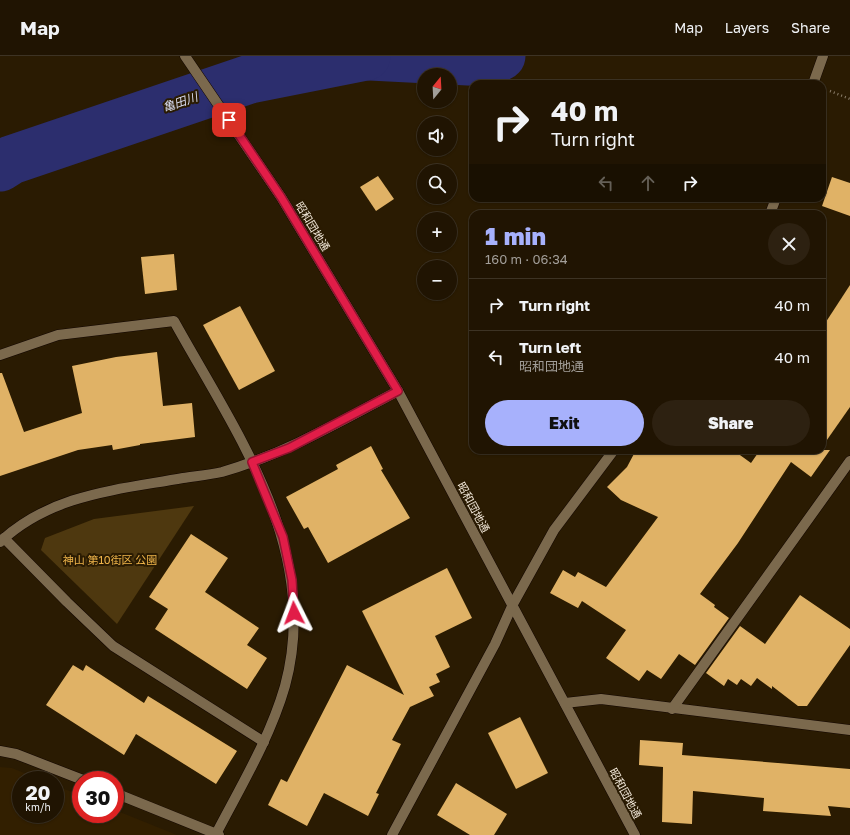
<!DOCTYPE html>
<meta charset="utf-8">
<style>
:root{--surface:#201402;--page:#2d2111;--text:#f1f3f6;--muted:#a29e99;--line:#3d3324;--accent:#a7b1fc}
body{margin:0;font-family:"Golos Text","Noto Sans JP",sans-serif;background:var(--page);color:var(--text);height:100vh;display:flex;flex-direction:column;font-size:15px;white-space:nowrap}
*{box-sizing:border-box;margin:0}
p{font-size:13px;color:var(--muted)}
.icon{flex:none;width:22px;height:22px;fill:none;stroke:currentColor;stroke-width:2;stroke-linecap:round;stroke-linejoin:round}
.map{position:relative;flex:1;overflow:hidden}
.details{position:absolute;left:469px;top:154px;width:357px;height:244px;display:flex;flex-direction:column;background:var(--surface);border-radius:12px;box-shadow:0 1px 3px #0004,0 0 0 1px var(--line)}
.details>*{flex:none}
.guide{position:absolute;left:469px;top:24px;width:357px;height:122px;border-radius:12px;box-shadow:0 1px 3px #0004,0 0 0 1px var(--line);background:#201402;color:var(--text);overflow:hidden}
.needle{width:26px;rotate:18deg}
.controls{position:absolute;left:417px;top:12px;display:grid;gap:8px}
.controls a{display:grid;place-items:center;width:40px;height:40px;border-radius:50%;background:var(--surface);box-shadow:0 1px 3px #0004,0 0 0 1px var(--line);font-size:20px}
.speed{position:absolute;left:12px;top:715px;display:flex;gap:8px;font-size:20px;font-weight:700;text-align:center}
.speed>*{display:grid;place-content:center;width:52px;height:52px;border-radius:50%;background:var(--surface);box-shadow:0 1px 3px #0004,0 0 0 1px var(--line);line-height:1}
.speed small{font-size:10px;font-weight:400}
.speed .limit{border:6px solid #d22;background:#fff;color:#111}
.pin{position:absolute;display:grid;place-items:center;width:34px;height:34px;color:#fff;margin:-17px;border-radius:8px;box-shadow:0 2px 6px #0006}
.me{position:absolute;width:44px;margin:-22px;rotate:357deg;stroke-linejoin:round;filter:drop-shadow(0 0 3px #0008)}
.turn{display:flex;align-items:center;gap:14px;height:84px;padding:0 16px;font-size:18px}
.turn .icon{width:52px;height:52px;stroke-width:2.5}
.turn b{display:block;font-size:28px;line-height:34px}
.lanes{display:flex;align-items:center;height:38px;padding:0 16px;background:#0003;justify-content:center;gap:20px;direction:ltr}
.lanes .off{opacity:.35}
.round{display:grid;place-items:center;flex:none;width:42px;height:42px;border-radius:21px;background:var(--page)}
.headline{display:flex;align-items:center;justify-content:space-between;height:68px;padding:0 16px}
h1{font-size:24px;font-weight:800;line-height:30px;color:var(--accent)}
.primary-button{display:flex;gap:8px;margin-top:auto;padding:8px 16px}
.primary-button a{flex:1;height:46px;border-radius:24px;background:var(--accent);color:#111;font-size:16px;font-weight:800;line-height:46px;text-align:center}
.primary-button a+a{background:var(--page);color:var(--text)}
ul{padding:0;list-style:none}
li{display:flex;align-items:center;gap:12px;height:52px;padding:0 16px;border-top:1px solid var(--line)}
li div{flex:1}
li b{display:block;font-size:15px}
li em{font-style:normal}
header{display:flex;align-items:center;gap:24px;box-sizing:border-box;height:56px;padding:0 20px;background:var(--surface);border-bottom:1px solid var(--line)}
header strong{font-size:19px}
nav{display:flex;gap:22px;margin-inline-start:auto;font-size:14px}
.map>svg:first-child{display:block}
.built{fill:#321f00}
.green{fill:#4e380f}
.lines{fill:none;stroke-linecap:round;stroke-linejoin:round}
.river{stroke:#2c2e6e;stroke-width:49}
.building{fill:#e0b266}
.minor-casing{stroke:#120600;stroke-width:11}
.path{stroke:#8a7d69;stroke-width:2.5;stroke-dasharray:1 3;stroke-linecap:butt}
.minor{stroke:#7b694d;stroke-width:10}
.route-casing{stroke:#92132f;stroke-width:10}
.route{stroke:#e11d48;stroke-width:7}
.labels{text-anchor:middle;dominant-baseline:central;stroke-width:4;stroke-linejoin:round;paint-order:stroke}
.street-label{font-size:11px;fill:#f1e7d8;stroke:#2a1b02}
.park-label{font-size:11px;fill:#f0b54a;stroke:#2a1b02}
.water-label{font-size:12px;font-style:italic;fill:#dadef2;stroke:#2a1b02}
</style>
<header>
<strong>Map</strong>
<nav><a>Map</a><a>Layers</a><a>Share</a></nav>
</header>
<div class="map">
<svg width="850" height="779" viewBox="0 0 850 779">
<rect width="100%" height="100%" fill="#2a1b02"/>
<polygon class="built" points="0,711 12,712 41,724 21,724 21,758 55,758 55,729 81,740 81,758 115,758 115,754 177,779 0,779"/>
<polygon class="green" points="194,450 117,568 41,494 45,482 94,463"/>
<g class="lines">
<g class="river">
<polyline points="370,0 488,6 501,0"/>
<polyline points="0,111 11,104 250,23 366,0"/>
</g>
</g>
<g class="building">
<polygon points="378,120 394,143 376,155 360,131"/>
<polygon points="832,121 850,127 850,160 822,150"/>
<polygon points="174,198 177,234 145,238 141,201"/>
<polygon points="850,229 850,351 822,391 822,272"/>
<polygon points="240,250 275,315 239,334 203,269"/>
<polygon points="157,296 163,350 192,347 195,381 140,388 140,389 113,394 112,389 78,394 0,420 0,317 2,317 24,376 82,357 72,310 116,301"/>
<polygon points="371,390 383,413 381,414 410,462 328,507 308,471 304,473 286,441 338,413 336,409"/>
<polygon points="636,394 733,394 751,407 760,394 830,394 811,421 791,406 738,487 700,538 715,549 714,551 729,562 695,609 679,598 661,623 647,614 639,625 606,602 626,574 582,545 578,552 550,537 563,514 575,521 578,516 606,531 658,461 621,444 607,431 627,411"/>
<polygon points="191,478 228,502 205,536 259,572 247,589 267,602 247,633 155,573 168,553 149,541"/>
<polygon points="447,512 472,562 435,580 450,611 436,618 440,626 429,631 434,640 410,651 392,684 401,688 376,737 379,738 368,760 324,737 307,770 268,749 281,723 287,726 347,609 404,639 362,555"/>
<polygon points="800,539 850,573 850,589 807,650 798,650 772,630 772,633 757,622 751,630 741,623 737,629 728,623 724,630 706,617 740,570 765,588"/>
<polygon points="73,609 83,615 86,609 144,647 148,640 237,695 216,728 136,678 124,699 46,649"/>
<polygon points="520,661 548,717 516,733 488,677"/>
<polygon points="640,684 683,687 682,699 850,713 850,752 828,750 831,760 763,755 764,742 693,735 692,768 662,766 663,711 639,709"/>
<polygon points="456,727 507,758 494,779 470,779 437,759"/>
</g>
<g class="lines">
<defs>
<g id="minor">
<polyline points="185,0 281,141 398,335 635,779"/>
<polyline points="813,28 823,0"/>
<polyline points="770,158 776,142"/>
<path d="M0 299 58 279 174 265C236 377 322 494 285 630 270 682 241 730 216 778"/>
<polyline points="4,482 67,546 113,590 264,686"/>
<path d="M0 486C51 438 117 434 183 422 196 420 209 419 222 416 285 398 341 365 398 335"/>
<polyline points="565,647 601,643 850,674"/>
<polyline points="672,653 850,405"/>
<polyline points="0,695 16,698 83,724"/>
<polyline points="115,737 219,779"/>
<polyline points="392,779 495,588 513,548 554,474 614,394"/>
</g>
</defs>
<use href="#minor" class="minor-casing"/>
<polyline class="path" points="830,35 850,43"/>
<use href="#minor" class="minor"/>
</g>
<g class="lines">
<defs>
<polyline id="route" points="229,64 281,141 398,335 289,392 252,406 283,481 292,524 294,557"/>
</defs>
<use href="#route" class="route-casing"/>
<use href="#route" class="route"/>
</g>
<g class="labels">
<g class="street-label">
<text transform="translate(313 170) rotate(59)">昭和団地通</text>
<text transform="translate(474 451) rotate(62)">昭和団地通</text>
<text transform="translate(626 737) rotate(62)">昭和団地通</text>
</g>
<g class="park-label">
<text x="110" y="503">神山 第10街区 公園</text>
</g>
<g class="water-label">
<text transform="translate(180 46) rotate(-19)">亀田川</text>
</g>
</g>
</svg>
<div class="controls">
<a><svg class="needle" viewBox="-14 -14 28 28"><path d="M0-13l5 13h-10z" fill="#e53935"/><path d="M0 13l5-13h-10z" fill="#a29e99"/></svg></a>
<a><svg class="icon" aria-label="sound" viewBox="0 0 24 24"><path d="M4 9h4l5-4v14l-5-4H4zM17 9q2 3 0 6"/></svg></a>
<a><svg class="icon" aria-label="search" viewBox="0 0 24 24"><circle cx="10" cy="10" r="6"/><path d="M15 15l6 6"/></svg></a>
<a>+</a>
<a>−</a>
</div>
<div class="speed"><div>20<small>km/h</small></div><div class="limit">30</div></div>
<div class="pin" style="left:229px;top:64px;background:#d93025"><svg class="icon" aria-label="arrive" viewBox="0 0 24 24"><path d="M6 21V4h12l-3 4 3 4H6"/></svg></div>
<svg class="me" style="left:294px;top:557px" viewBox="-20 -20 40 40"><path d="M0-17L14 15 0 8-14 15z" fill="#e11d48" stroke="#fff" stroke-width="4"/></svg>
<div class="guide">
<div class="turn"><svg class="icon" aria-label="right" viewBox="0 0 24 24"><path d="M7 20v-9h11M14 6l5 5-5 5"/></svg><div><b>40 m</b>Turn right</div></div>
<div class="lanes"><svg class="icon off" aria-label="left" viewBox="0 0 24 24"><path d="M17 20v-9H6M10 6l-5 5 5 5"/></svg><svg class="icon off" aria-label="ahead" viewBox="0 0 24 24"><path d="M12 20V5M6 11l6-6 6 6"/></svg><svg class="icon" aria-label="right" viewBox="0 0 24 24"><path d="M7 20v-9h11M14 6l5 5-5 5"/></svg></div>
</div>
<section class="details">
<div class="headline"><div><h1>1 min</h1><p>160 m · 06:34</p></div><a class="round"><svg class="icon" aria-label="close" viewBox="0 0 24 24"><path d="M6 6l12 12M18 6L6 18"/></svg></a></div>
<ul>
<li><svg class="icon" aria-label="right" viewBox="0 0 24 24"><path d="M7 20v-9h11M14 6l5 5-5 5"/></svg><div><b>Turn right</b></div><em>40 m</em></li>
<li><svg class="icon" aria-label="left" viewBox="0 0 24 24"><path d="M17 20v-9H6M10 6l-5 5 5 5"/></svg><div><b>Turn left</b><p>昭和団地通</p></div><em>40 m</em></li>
</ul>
<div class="primary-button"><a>Exit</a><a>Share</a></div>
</section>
</div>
